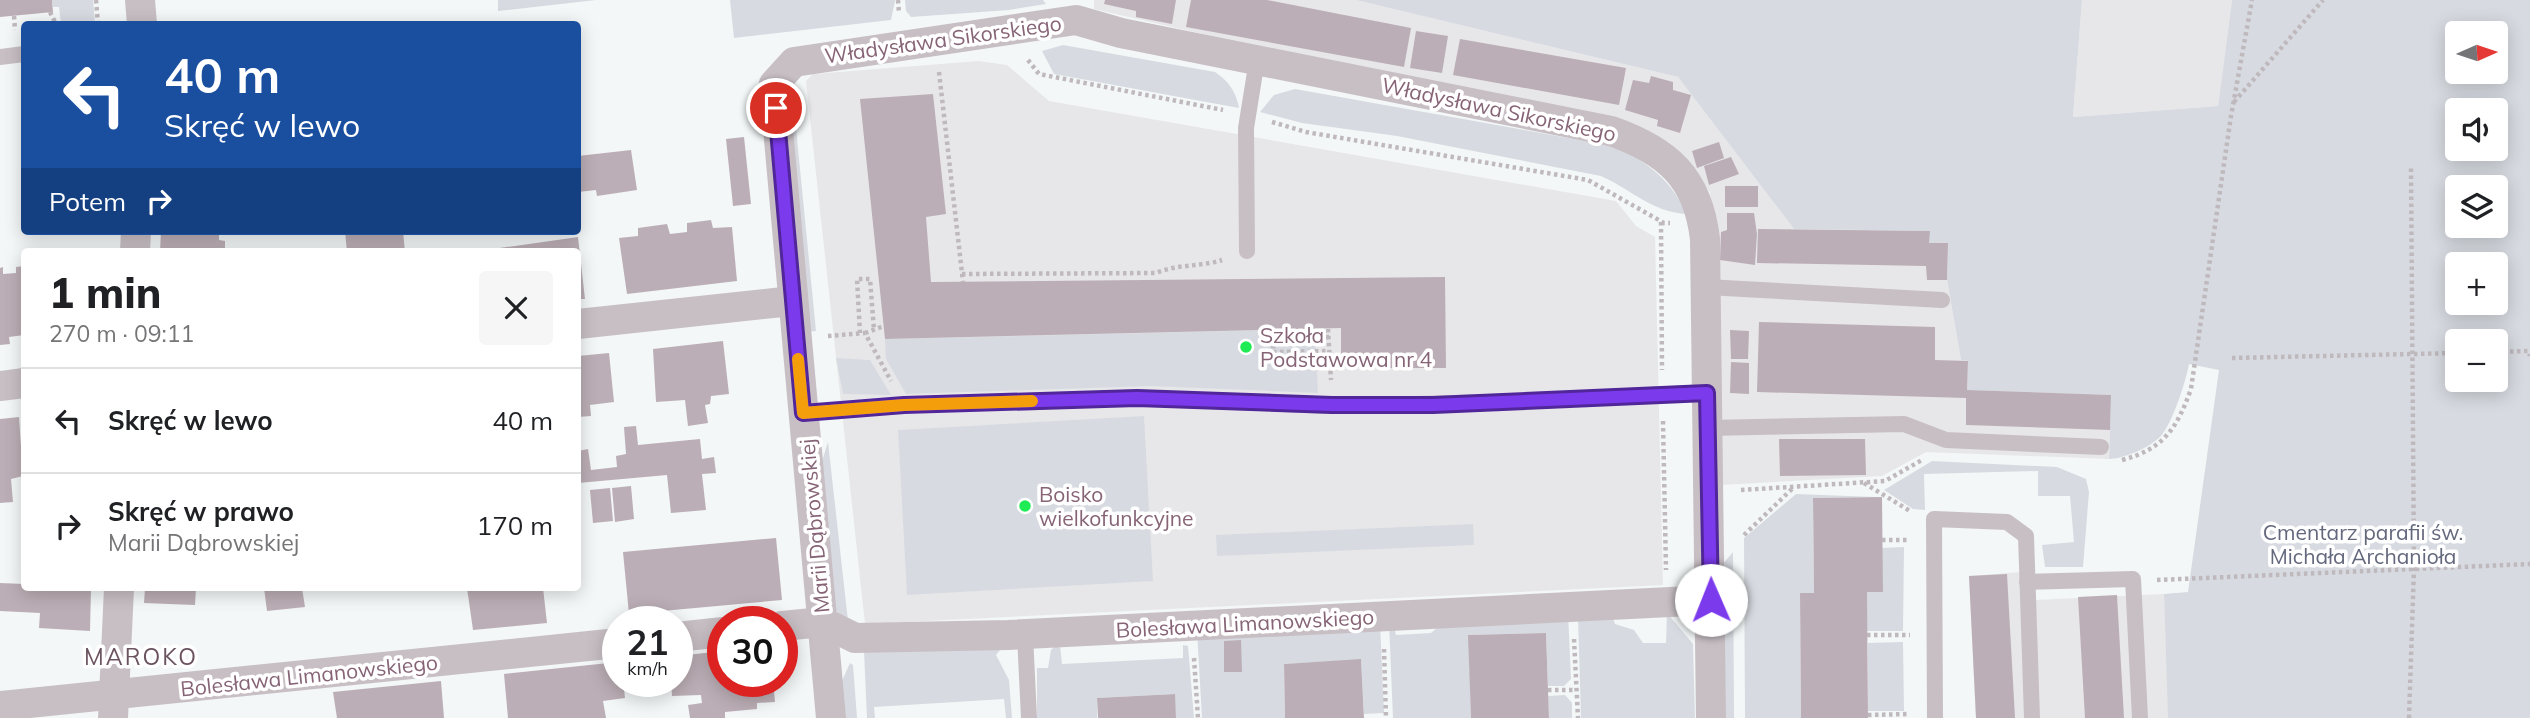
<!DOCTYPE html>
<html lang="pl">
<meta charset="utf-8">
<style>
:root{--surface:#fff;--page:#f6f6f6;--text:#202124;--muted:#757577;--line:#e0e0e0}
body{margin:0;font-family:Mulish,sans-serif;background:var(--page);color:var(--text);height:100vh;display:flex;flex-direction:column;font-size:26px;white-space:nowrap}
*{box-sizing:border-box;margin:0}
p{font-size:23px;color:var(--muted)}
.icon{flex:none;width:38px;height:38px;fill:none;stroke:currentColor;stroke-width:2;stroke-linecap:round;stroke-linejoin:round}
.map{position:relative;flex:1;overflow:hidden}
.drawer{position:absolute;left:21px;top:248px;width:560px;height:343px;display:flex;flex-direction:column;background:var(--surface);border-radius:7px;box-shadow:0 4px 18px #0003}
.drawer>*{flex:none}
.hud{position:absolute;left:21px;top:21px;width:560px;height:214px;border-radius:7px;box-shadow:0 4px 18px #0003;background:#1a4fa0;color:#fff;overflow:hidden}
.needle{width:46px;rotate:87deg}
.tools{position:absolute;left:2445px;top:21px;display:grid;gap:14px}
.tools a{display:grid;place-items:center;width:63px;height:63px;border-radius:7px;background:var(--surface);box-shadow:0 4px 18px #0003;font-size:35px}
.speed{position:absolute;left:602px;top:606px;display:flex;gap:14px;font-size:35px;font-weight:700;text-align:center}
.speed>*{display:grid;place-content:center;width:91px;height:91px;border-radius:50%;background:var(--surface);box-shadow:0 4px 18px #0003;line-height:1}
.speed small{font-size:18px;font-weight:400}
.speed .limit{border:10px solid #d22;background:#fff;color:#111}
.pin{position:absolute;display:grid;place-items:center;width:60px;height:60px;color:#fff;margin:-30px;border:4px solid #fff;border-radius:50%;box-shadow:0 2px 7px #0007}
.me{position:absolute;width:77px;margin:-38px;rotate:359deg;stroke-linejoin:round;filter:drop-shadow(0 0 5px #0008)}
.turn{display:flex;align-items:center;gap:24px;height:147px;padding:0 28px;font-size:32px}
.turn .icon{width:91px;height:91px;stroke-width:2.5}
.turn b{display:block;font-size:49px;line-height:60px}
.then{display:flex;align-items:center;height:66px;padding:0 28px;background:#0003;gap:14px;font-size:26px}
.round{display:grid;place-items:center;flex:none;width:74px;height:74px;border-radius:7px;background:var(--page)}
.headline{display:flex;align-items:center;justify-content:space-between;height:119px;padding:0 28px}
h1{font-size:42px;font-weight:800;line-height:52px}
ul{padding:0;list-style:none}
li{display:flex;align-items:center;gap:21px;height:105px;padding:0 28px;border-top:2px solid var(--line)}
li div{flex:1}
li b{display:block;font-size:26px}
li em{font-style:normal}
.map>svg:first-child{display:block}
.built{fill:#e7e7e9}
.green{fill:#d7dbe1;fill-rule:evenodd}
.building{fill:#bcaeb6}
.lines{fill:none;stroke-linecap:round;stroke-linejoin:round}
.path{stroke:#bfb9bd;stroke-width:4.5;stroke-dasharray:3.5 3.5;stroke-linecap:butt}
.service{stroke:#c8bfc4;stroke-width:16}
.minor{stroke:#c8bfc4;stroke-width:30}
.route-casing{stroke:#51269a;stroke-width:18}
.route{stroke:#7c3aed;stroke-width:12}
.slow{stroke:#f59e0b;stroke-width:12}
.poi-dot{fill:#1feb55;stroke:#fff;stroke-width:2.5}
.labels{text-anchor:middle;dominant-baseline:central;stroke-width:7;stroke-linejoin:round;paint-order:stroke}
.street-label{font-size:21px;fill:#866476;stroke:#fff}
.poi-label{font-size:21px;fill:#866476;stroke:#fff;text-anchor:start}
.park-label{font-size:21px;fill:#64687d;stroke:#fff}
.neighbourhood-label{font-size:23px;letter-spacing:2px;fill:#6b535f;stroke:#fff}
</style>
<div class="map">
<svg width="2530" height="718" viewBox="0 0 2530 718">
<rect width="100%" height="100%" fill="#f3f7f7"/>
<g class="built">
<polygon points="1094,0 1356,0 1678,77 1794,229 1930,231 1948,243 1947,280 1961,360 2111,395 2109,459 1926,452 1882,476 1722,485 1710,192 1650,137 1094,9"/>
<polygon points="2082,0 2232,0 2218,106 2073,117"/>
<polygon points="979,61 1007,65 1049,101 1616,201 1636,226 1655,237 1663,585 865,624 806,81 813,74"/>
<polygon points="2034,571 2035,600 2164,594 2169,718 1976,718 1969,576"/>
</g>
<g class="green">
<polygon points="52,0 93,0 95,24 61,24 59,7 53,7"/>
<polygon points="498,0 596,0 498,11"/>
<polygon points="730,0 895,0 895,1 891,20 734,38"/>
<polygon points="905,0 1043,0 1046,4 1009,10 911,17 906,11"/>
<path d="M1356 0H2082L2073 117 2218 106 2232 0H2530V718H2168L2164 594 2188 592 2219 370 2189 364C2186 381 2172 425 2160 437 2149 448 2123 459 2109 459L2111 395 1967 390 1968 361 1961 360 1947 280 1948 243H1929V231L1794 229 1678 77ZM2457 33H2496V72H2457ZM2457 110H2496V149H2457ZM2457 187H2496V226H2457ZM2457 264H2496V303H2457ZM2457 341H2496V380H2457Z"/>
<path d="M1063 45 1215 72C1228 81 1236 91 1239 108L1054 74 1042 51Z"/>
<polygon points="791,87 793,98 816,331 805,332 784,92"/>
<path d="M1295 89 1619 147C1648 164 1673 181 1686 214 1652 212 1632 190 1601 176L1397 136 1302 123 1260 112 1274 95Z"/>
<polygon points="1315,329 1318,393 1150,386 906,394 886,359 885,339"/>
<polygon points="836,358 870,360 891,395 843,394"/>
<polygon points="1144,416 1153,581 907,595 898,430"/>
<polygon points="828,442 848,621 834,609 820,468"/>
<polygon points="1932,461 2057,467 2086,479 2089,492 2083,567 2045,567 2042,545 2074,542 2070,496 2038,496 2038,471 1924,474 1925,510 1913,509 1884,490"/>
<polygon points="1796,494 1875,497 1813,498 1814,593 1800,593 1801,718 1745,718 1744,538"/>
<polygon points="1473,524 1474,545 1217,556 1216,535"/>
<polygon points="1904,547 1903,631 1867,631 1867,592 1882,548"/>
<polygon points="1733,552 1734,718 1722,718 1723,564"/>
<polygon points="1568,612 1571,679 1564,686 1548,686 1546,633 1469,635 1471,718 1393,718 1389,622 1393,621 1396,635 1431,633 1447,619"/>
<polygon points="1667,613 1693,644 1695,718 1581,718 1578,616 1612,616 1615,624 1634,630 1643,643 1666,643"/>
<polygon points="1380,623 1384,713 1364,714 1361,660 1284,664 1285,718 1202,718 1197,631"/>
<polygon points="1903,642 1904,711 1868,711 1868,643"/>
<polygon points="1056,645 1060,645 1062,664 1183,658 1183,645 1188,646 1194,718 1176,718 1174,694 1097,698 1097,718 1037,718 1037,668 1048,668 1051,650"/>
<polygon points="993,646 1000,650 996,655 1009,680 1012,718 1006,718 1004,699 874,707 875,718 867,718 864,651"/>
<polygon points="850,663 853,665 857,718 841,718 841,683"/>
<polygon points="1565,695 1572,703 1572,718 1549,718 1548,696"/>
</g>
<g class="building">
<polygon points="0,0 52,0 53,12 0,17"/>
<polygon points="1105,0 1176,0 1172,24 1136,17 1136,11 1104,4"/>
<polygon points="1191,0 1267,0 1411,28 1404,67 1186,27"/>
<polygon points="1416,31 1448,36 1442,73 1410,68"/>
<polygon points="1460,39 1626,68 1619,105 1453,75"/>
<polygon points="1651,76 1673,82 1673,90 1691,95 1680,133 1657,126 1658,120 1625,110 1633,80 1649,83"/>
<polygon points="933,94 946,214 926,217 931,282 1445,277 1446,368 1341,368 1341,328 885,339 860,99"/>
<polygon points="744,137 751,204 733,206 726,139"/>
<polygon points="1719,142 1724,158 1697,168 1692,151"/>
<polygon points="631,150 637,190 597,196 596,190 578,192 578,156"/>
<polygon points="1731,157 1739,174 1709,185 1704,166"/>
<rect x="1725" y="186" width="33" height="21"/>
<polygon points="1727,213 1754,213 1757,234 1755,265 1720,260 1721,232 1727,230"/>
<polygon points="711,220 713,228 732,227 737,281 627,294 619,238 638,236 638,228 667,224 670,234 687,232 687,223"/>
<polygon points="1758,229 1930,231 1929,243 1948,243 1947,280 1927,280 1926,266 1757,263"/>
<polygon points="161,231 219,231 219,240 225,241 225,252 160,252"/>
<polygon points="345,231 403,231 405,252 347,252"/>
<polygon points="578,237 585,299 578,299 578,252 472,252"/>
<polygon points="24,266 24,335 9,337 10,344 0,345 0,268 3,267 3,274 16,273 16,267"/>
<polygon points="1759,322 1935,327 1935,360 1968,361 1967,390 2111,395 2110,430 1966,425 1966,398 1757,392"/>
<polygon points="1730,330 1749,331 1748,359 1731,359"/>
<polygon points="723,341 729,394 711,396 710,404 705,405 708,423 688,426 685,400 656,402 653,349"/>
<polygon points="609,353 614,402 590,405 591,416 578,417 578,356"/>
<polygon points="1731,362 1749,363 1749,394 1730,393"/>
<polygon points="19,417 23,476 11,479 13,502 0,503 0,419"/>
<polygon points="636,426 638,445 700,439 702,459 714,457 716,473 702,474 706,510 671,513 667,475 578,483 578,451 588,449 591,470 617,467 616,456 626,454 624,427"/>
<polygon points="1779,439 1865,439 1866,475 1780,476"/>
<polygon points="631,486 634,519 615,522 612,488"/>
<polygon points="610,488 613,521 593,523 590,490"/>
<polygon points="1882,497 1883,592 1867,592 1868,718 1801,718 1800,593 1814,593 1813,498"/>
<polygon points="776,538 782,600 629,614 623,552"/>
<polygon points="2007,574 2015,718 1976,718 1969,576"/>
<polygon points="0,583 24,584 24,588 91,588 90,631 39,628 40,613 0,611"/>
<polygon points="145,588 196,588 195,605 144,603"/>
<polygon points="264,588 302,588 305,607 267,611"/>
<polygon points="467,588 543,588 547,623 473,630"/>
<polygon points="2117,595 2124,718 2085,718 2078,597"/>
<polygon points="1546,633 1549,718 1471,718 1468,635"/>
<polygon points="1241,640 1242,672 1224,672 1224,641"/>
<polygon points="723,651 723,681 773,681 775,702 757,703 757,709 725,712 725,718 690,718 688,705 702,703 701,695 672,696 671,681 677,681 677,656"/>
<polygon points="1361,659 1364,718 1285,718 1284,664"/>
<polygon points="618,662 618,681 623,681 625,698 603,701 606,718 508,718 504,674"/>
<polygon points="441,681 444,718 337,718 333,692"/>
<polygon points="1175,694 1176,718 1098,718 1097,698"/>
</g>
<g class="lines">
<g class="path">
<polyline points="96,0 98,24"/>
<polyline points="898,0 899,13"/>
<polyline points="50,12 56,24"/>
<polyline points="14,16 15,30"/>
<polyline points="1028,60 1039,74 1223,110"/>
<polyline points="939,72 963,282"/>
<polyline points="2234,102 2323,0"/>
<polyline points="1272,122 1306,132 1588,180 1664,223 1670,223"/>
<polyline points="1661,222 1662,370"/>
<path d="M962 274 1156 273C1177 264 1200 267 1222 260"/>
<polyline points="1328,329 1331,380"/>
<polyline points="860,333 857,279 870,279 874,330"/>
<polyline points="865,333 884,326"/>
<polyline points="828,336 865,333 891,381"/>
<polyline points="1329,337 1274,337 1273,352 1329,351"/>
<polyline points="2496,352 2528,351 2530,356"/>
<polyline points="2232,358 2457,353"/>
<polyline points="1663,421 1666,570"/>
<path d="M2122 460C2164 449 2177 428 2191 389L2231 116 2252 0"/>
<polyline points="1864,483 1910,511"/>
<polyline points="1741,490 1885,481 1922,460"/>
<polyline points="1744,535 1793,488"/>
<polyline points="1882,540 1909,540"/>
<polyline points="2157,580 2530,564"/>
<polyline points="1867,635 1910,635"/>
<polyline points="1574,639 1578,718"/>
<polyline points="1384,649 1386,718"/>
<polyline points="1194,658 1198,718"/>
<polyline points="1548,690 1576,690"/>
<polyline points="1868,715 1909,714"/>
<polyline points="2409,718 2414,568 2411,166"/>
</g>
<g class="service">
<polyline points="0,57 24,54"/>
<polyline points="1247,251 1246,128 1257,60"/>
<polyline points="1706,287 1942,300"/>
<polyline points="803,413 904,405 1137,398 1332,406 1538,401 1707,392"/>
<polyline points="1708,428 1904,424 1946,440 2101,447"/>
<polyline points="2027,582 2133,579 2140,718"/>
<polyline points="1025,635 1029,718"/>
<polyline points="1935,718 1934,519 2007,522 2026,536 2032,718"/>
</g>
<g class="minor">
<polyline points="140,0 142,24"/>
<polyline points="135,252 136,231"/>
<polyline points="578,324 792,301"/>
<polyline points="0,386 24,383"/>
<polyline points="782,626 823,622 855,638 1008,635 1711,600"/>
<polyline points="677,637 723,632"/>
<polyline points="0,706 618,643"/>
<polyline points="113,718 119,588"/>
<path d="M831 718 774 84 794 62 1076 20 1121 33 1611 131C1668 151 1698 178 1705 239L1711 718"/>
</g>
</g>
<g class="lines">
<defs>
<polyline id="route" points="776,108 803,413 904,405 1137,398 1332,405 1433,405 1707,393 1711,600"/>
</defs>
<use href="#route" class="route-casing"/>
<use href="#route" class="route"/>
<polyline class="slow" points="798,359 803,413 904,405 1032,401"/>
</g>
<g class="poi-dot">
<circle cx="1246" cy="347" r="7"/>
<circle cx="1025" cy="506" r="7"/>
</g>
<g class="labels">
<g class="street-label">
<text transform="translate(943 39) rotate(-8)">Władysława Sikorskiego</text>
<text transform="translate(1499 109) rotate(12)">Władysława Sikorskiego</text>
<text transform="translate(814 526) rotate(-95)">Marii Dąbrowskiej</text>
<text transform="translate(1245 623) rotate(-3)">Bolesława Limanowskiego</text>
<text transform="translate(309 675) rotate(-6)">Bolesława Limanowskiego</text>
</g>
<g class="poi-label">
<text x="1260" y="335">Szkoła<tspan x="1260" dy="24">Podstawowa nr 4</tspan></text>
<text x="1039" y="494">Boisko<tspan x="1039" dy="24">wielkofunkcyjne</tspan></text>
</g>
<g class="park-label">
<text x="2363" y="532">Cmentarz parafii św.<tspan x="2363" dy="24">Michała Archanioła</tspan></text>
</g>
<g class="neighbourhood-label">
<text x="141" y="656">MAROKO</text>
</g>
</g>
</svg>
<div class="tools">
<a><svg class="needle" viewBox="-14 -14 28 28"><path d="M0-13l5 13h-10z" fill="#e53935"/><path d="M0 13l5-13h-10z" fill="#757577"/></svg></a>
<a><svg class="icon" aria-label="sound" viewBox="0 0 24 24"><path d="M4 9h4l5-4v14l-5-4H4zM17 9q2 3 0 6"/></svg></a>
<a><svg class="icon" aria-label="layers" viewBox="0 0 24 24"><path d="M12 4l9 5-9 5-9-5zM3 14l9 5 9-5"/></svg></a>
<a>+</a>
<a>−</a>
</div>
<div class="speed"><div>21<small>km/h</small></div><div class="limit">30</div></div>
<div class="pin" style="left:776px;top:108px;background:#d93025"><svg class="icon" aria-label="arrive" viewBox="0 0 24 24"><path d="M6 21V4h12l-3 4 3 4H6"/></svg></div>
<svg class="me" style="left:1711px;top:600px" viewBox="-20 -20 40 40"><circle r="19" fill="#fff"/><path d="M0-13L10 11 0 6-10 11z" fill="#7c3aed"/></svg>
<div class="hud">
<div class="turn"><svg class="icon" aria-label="left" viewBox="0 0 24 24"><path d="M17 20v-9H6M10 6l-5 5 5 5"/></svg><div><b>40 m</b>Skręć w lewo</div></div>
<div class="then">Potem<svg class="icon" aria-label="right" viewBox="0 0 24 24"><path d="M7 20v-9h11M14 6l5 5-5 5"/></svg></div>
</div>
<section class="drawer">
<div class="headline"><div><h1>1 min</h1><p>270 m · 09:11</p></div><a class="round"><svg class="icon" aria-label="close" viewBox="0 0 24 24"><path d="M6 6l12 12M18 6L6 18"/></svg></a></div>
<ul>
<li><svg class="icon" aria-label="left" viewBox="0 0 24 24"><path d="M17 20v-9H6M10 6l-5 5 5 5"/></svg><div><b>Skręć w lewo</b></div><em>40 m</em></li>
<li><svg class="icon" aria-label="right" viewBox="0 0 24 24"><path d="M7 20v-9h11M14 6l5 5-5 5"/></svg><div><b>Skręć w prawo</b><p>Marii Dąbrowskiej</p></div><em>170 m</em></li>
</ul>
</section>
</div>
